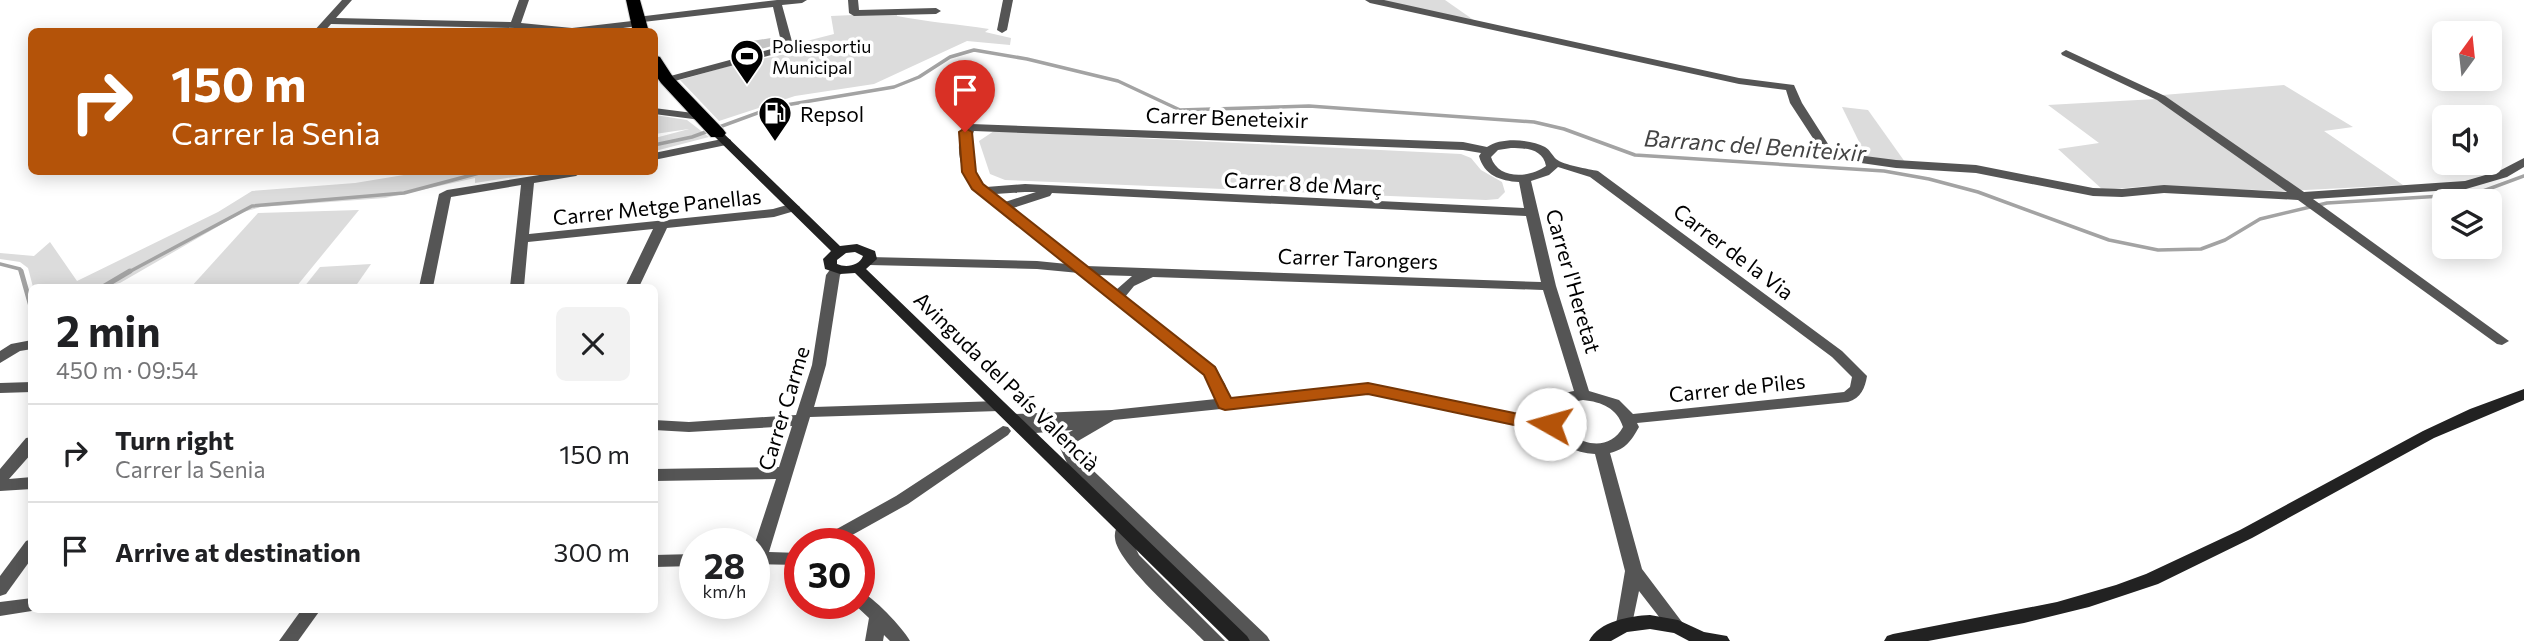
<!DOCTYPE html>
<meta charset="utf-8">
<style>
:root{--surface:#fff;--page:#f2f2f2;--text:#202124;--muted:#757577;--line:#e0e0e0}
body{margin:0;font-family:Commissioner,sans-serif;background:var(--page);color:var(--text);height:100vh;display:flex;flex-direction:column;font-size:26px;white-space:nowrap}
*{box-sizing:border-box;margin:0}
p{font-size:23px;color:var(--muted)}
.icon{flex:none;width:38px;height:38px;fill:none;stroke:currentColor;stroke-width:2;stroke-linecap:round;stroke-linejoin:round}
.map{position:relative;flex:1;overflow:hidden}
.sheet{position:absolute;left:28px;top:284px;width:630px;height:329px;display:flex;flex-direction:column;background:var(--surface);border-radius:10px;box-shadow:0 4px 18px #0003}
.sheet>*{flex:none}
.banner{position:absolute;left:28px;top:28px;width:630px;height:147px;border-radius:10px;box-shadow:0 4px 18px #0003;background:#b45309;color:#fff;overflow:hidden}
.needle{width:46px;rotate:15deg}
.buttons{position:absolute;left:2432px;top:21px;display:grid;gap:14px}
.buttons a{display:grid;place-items:center;width:70px;height:70px;border-radius:10px;background:var(--surface);box-shadow:0 4px 18px #0003;font-size:35px}
.speed{position:absolute;left:679px;top:528px;display:flex;gap:14px;font-size:35px;font-weight:700;text-align:center}
.speed>*{display:grid;place-content:center;width:91px;height:91px;border-radius:50%;background:var(--surface);box-shadow:0 4px 18px #0003;line-height:1}
.speed small{font-size:18px;font-weight:400}
.speed .limit{border:10px solid #d22;background:#fff;color:#111}
.pin{position:absolute;display:grid;place-items:center;width:60px;height:60px;color:#fff;margin:-72px -30px;border-radius:50% 50% 50% 0;rotate:-45deg;box-shadow:0 0 7px #0007}
.pin .icon{rotate:45deg}
.me{position:absolute;width:77px;margin:-38px;rotate:277deg;stroke-linejoin:round;filter:drop-shadow(0 0 5px #0008)}
.turn{display:flex;align-items:center;gap:24px;height:147px;padding:0 28px;font-size:32px}
.turn .icon{width:91px;height:91px;stroke-width:2.5}
.turn b{display:block;font-size:49px;line-height:60px}
.round{display:grid;place-items:center;flex:none;width:74px;height:74px;border-radius:10px;background:var(--page)}
.head{display:flex;align-items:center;justify-content:space-between;height:119px;padding:0 28px}
h1{font-size:42px;font-weight:700;line-height:52px}
ul{padding:0;list-style:none}
li{display:flex;align-items:center;gap:21px;height:98px;padding:0 28px;border-top:2px solid var(--line)}
li div{flex:1}
li b{display:block;font-size:26px}
li em{font-style:normal}
.map>svg:first-child{display:block}
.green{fill:#dcdcdc}
.lines{fill:none;stroke-linecap:round;stroke-linejoin:round}
.stream-far1{stroke:#a3a3a3;stroke-width:3.5}
.stream{stroke:#a3a3a3;stroke-width:5}
.building{fill:#c4c4c4}
.highway-casing{stroke:#dbdbdb;stroke-width:2}
.street{fill:#555;fill-rule:evenodd}
.secondary{fill:#222;fill-rule:evenodd}
.highway{fill:#000;fill-rule:evenodd}
.route{fill:#b45309;stroke:#753606;stroke-width:2}
.labels{text-anchor:middle;dominant-baseline:central;stroke-width:7;stroke-linejoin:round;paint-order:stroke}
.far-poi-label{font-size:18px;fill:#000;stroke:#fff;text-anchor:start}
.poi-label{font-size:21px;fill:#000;stroke:#fff;text-anchor:start}
.street-label{font-size:21px;fill:#000;stroke:#fff}
.water-label{font-size:23px;font-style:italic;fill:#444;stroke:#fff}
</style>
<div class="map">
<svg width="2524" height="641" viewBox="0 0 2524 641">
<rect width="100%" height="100%" fill="#fff"/>
<g class="green">
<polygon points="1378,0 1445,0 1475,21"/>
<path d="M897 13V16C927 22 958 24 989 29L985 32 1011 38 1010 45 967 41 874 84 795 96 719 121 680 80 736 64 796 52 795 44 834 34 831 16Z"/>
<polygon points="2284,85 2353,127 2324,131 2403,185 2285,191 2149,186 2103,190 2058,149 2099,143 2048,105 2156,99 2163,95"/>
<polygon points="1842,107 1868,110 1905,162 1867,158"/>
<polygon points="655,115 687,120 709,137 655,151 655,138 689,129 655,134"/>
<polygon points="994,131 1461,154 1471,158 1481,170 1502,182 1505,192 1498,199 1486,200 1005,180 990,174 979,141"/>
<polygon points="422,172 533,172 533,174 475,183 475,178 385,198 261,207 243,212 120,283 103,287 33,287 28,268 20,262 0,259 0,253 34,256 50,242 77,281 218,212 252,191 355,183"/>
<polygon points="359,210 296,287 191,287 258,213"/>
<polygon points="371,264 355,287 304,287 320,267"/>
</g>
<g class="lines">
<g class="stream-far1">
<polyline points="654,145 692,137 774,107 894,87 919,77 950,57 974,50 1027,59 1118,81 1180,110 1309,106 1534,122 1564,129 1635,155 1884,171 1929,179 1978,192 2109,240 2158,250 2201,249 2225,240 2260,219 2327,203 2475,194 2524,176"/>
<polyline points="0,264 20,269 21,273"/>
<polyline points="127,273 252,206 404,193 483,172"/>
</g>
<g class="stream">
<polyline points="21,271 32,310"/>
<polyline points="103,287 130,271"/>
</g>
</g>
<polygon class="building" points="777,37 779,44 746,53 746,42"/>
<g class="lines">
<defs>
<g id="highway">
<polygon points="626,0 640,0 649,32 633,32"/>
<polygon points="654,55 660,57 673,77 723,129 726,133 723,137 711,137 661,83 654,73"/>
</g>
</defs>
<use href="#highway" class="highway-casing"/>
<g class="street">
<polygon points="342,0 352,0 336,18 511,22 519,0 529,0 521,23 572,28 632,21 637,17 777,0 807,0 802,3 782,5 793,45 790,50 667,83 663,82 663,78 782,46 773,7 643,22 638,26 593,32 548,32 515,28 331,24 324,32 313,32"/>
<polygon points="848,0 858,0 859,10 936,8 941,11 936,14 854,16 849,13"/>
<polygon points="1003,0 1013,0 1007,30 1002,33 997,30"/>
<polygon points="1365,0 1384,0 1739,78 1794,85 1802,103 1830,147 1849,154 1896,160 1976,165 2093,188 2122,189 2164,185 2287,192 2157,100 2062,55 2061,53 2066,50 2165,96 2304,192 2465,181 2499,171 2524,158 2524,167 2507,177 2466,189 2313,199 2509,341 2502,345 2497,344 2298,200 2164,193 2122,197 2093,196 1976,173 1896,168 1847,161 1822,152 1790,103 1786,90 1739,84 1370,3"/>
<polygon points="654,108 701,114 707,117 701,120 654,114"/>
<path d="M971 124 1463 142 1487 147C1501 137 1530 139 1545 147 1550 150 1552 155 1556 159 1563 165 1589 169 1598 171L1842 351 1867 376C1865 388 1861 398 1848 402L1637 423 1639 427C1631 441 1626 449 1610 453L1642 569 1685 626 1682 631 1676 633 1670 631 1639 591 1631 629 1625 631 1619 629 1616 624 1625 571 1595 454C1574 453 1559 444 1546 428L1514 424 1368 394 1114 420 1078 441 1076 448 1080 458 1267 636 1270 641H1249L1133 528 1131 539 1139 555 1225 641H1204C1185 621 1116 562 1115 538 1114 532 1117 526 1119 522L1125 520 1068 465 1060 448 1066 434 1073 430 1023 434 1018 433 1015 429 1018 425 1025 424 1008 423 1005 419 1008 415 1013 414 1112 410 1216 399 1205 374 1079 273 1037 269 869 265 862 261 869 257 1037 261 1067 264 979 194C962 179 954 150 962 130ZM974 131 1463 150 1481 153 1479 156C1484 175 1500 181 1519 182L1524 208 1025 184 986 187C972 176 967 146 974 131ZM1511 148C1526 148 1543 149 1546 166 1530 178 1498 180 1491 157L1498 150ZM1558 167 1590 177 1832 357 1852 377 1850 387 1844 392 1633 414 1619 400 1589 391 1556 286 1531 181 1549 175ZM1025 192H1036L1005 202 995 194ZM1052 193 1526 216 1541 282 1086 266 1013 208 1050 196ZM1098 275 1132 276 1116 290ZM1153 277 1543 290 1574 391C1559 394 1544 400 1542 417L1514 414 1368 384 1230 398 1225 384 1215 368 1125 297 1134 286ZM1583 400C1602 402 1617 408 1623 427 1607 457 1566 442 1557 414L1568 403Z"/>
<polygon points="727,138 731,140 731,144 654,160 654,153"/>
<polygon points="558,172 582,172 576,176 534,183 529,234 773,209 794,203 800,207 798,210 774,217 667,228 639,287 625,287 653,229 528,242 524,287 510,287 521,185 451,197 433,287 419,287 439,194 447,190"/>
<polygon points="837,266 844,270 840,275 826,365 814,407 999,401 1007,406 999,411 810,417 769,552 800,553 800,565 754,564 754,546 776,479 654,481 654,469 779,467 792,426 689,432 654,430 654,420 689,422 796,415 812,365 826,275 832,267"/>
<polygon points="32,340 32,349 20,351 0,363 0,351 11,344"/>
<polygon points="32,382 32,392 0,393 0,383"/>
<polygon points="1003,426 1008,427 1011,431 1008,435 908,504 836,544 815,544 817,540 896,496"/>
<polygon points="32,437 32,453 9,479 32,477 32,489 0,491 0,469 26,438"/>
<polygon points="32,539 32,558 6,594 0,596 0,576 26,541"/>
<polygon points="695,554 695,566 654,567 654,555"/>
<path d="M859 591C873 596 903 628 910 641H890L884 635 883 641H865L869 618 854 604H859Z"/>
<polygon points="32,598 32,609 38,610 0,616 0,602"/>
<polygon points="302,609 321,609 298,641 279,641"/>
</g>
<g class="secondary">
<path d="M717 130 721 131 840 246 857 244 875 251 877 259 866 269 1247 636 1250 641H1229L855 273 840 274 825 269 823 259 831 251 713 135 711 133ZM855 252 863 256C859 266 846 268 837 264V260L846 253Z"/>
<polygon points="2524,389 2524,400 2434,438 2252,538 2158,584 2089,607 2024,623 1928,641 1884,641 1887,636 1893,634 2057,602 2116,585 2146,574 2240,530 2423,431 2470,409"/>
<path d="M1650 615 1678 620 1704 632 1727 636 1730 641H1689L1674 633 1650 629 1627 632 1611 641H1589C1599 621 1630 616 1650 615Z"/>
</g>
<use href="#highway" class="highway"/>
</g>
<polygon class="route" points="965,128 972,132 976,172 983,184 1215,367 1231,398 1368,383 1514,413 1550,418 1559,424 1550,429 1514,425 1368,394 1225,410 1219,408 1204,375 972,189 962,172 959,132"/>
<defs>
<symbol id="stadium-pin" viewBox="-11 -11 22 30"><path d="M0 17L-7.5 6A9.5 9.5 0 1 1 7.5 6Z" fill="#000" stroke="#fff"/><path d="M0-5a6.5 5 0 1 0 0 10a6.5 5 0 1 0 0-10ZM-3.5-1.8h7v3.6h-7Z" fill="#fff"/></symbol>
<symbol id="fuel-pin" viewBox="-11 -11 22 30"><path d="M0 17L-7.5 6A9.5 9.5 0 1 1 7.5 6Z" fill="#000" stroke="#fff"/><path d="M-5.5-6h7V0h2V4h1.3V-2.5L3-4.5l.8-.8L6-3V5H2.5V1h-1V6h-7ZM-4.2-4.7v3.2H.2V-4.7Z" fill="#fff"/></symbol>
</defs>
<g fill-rule="evenodd">
<use href="#stadium-pin" x="728" y="37" width="38" height="52"/>
<use href="#fuel-pin" x="756" y="94" width="38" height="52"/>
</g>
<g class="labels">
<g class="far-poi-label">
<text x="772" y="46">Poliesportiu<tspan x="772" dy="21">Municipal</tspan></text>
</g>
<g class="poi-label">
<text x="800" y="113">Repsol</text>
</g>
<g class="street-label">
<text transform="translate(1227 117) rotate(2)">Carrer Beneteixir</text>
<text transform="translate(1303 183) rotate(3)">Carrer 8 de Març</text>
<text transform="translate(657 206) rotate(-6)">Carrer Metge Panellas</text>
<text transform="translate(1734 251) rotate(37)">Carrer de la Via</text>
<text transform="translate(1358 258) rotate(2)">Carrer Tarongers</text>
<text transform="translate(1574 281) rotate(74)">Carrer l'Heretat</text>
<text transform="translate(1007 381) rotate(44)">Avinguda del País Valencià</text>
<text transform="translate(1737 387) rotate(-6)">Carrer de Piles</text>
<text transform="translate(783 408) rotate(-73)">Carrer Carme</text>
</g>
<g class="water-label">
<text transform="translate(1755 145) rotate(4)">Barranc del Beniteixir</text>
</g>
</g>
</svg>
<div class="buttons">
<a><svg class="needle" viewBox="-14 -14 28 28"><path d="M0-13l5 13h-10z" fill="#e53935"/><path d="M0 13l5-13h-10z" fill="#757577"/></svg></a>
<a><svg class="icon" aria-label="sound" viewBox="0 0 24 24"><path d="M4 9h4l5-4v14l-5-4H4zM17 9q2 3 0 6"/></svg></a>
<a><svg class="icon" aria-label="layers" viewBox="0 0 24 24"><path d="M12 4l9 5-9 5-9-5zM3 14l9 5 9-5"/></svg></a>
</div>
<div class="speed"><div>28<small>km/h</small></div><div class="limit">30</div></div>
<div class="pin" style="left:965px;top:132px;background:#d93025"><svg class="icon" aria-label="arrive" viewBox="0 0 24 24"><path d="M6 21V4h12l-3 4 3 4H6"/></svg></div>
<svg class="me" style="left:1550px;top:424px" viewBox="-20 -20 40 40"><circle r="19" fill="#fff"/><path d="M0-13L10 11 0 6-10 11z" fill="#b45309"/></svg>
<div class="banner">
<div class="turn"><svg class="icon" aria-label="right" viewBox="0 0 24 24"><path d="M7 20v-9h11M14 6l5 5-5 5"/></svg><div><b>150 m</b>Carrer la Senia</div></div>
</div>
<section class="sheet">
<div class="head"><div><h1>2 min</h1><p>450 m · 09:54</p></div><a class="round"><svg class="icon" aria-label="close" viewBox="0 0 24 24"><path d="M6 6l12 12M18 6L6 18"/></svg></a></div>
<ul>
<li><svg class="icon" aria-label="right" viewBox="0 0 24 24"><path d="M7 20v-9h11M14 6l5 5-5 5"/></svg><div><b>Turn right</b><p>Carrer la Senia</p></div><em>150 m</em></li>
<li><svg class="icon" aria-label="arrive" viewBox="0 0 24 24"><path d="M6 21V4h12l-3 4 3 4H6"/></svg><div><b>Arrive at destination</b></div><em>300 m</em></li>
</ul>
</section>
</div>
